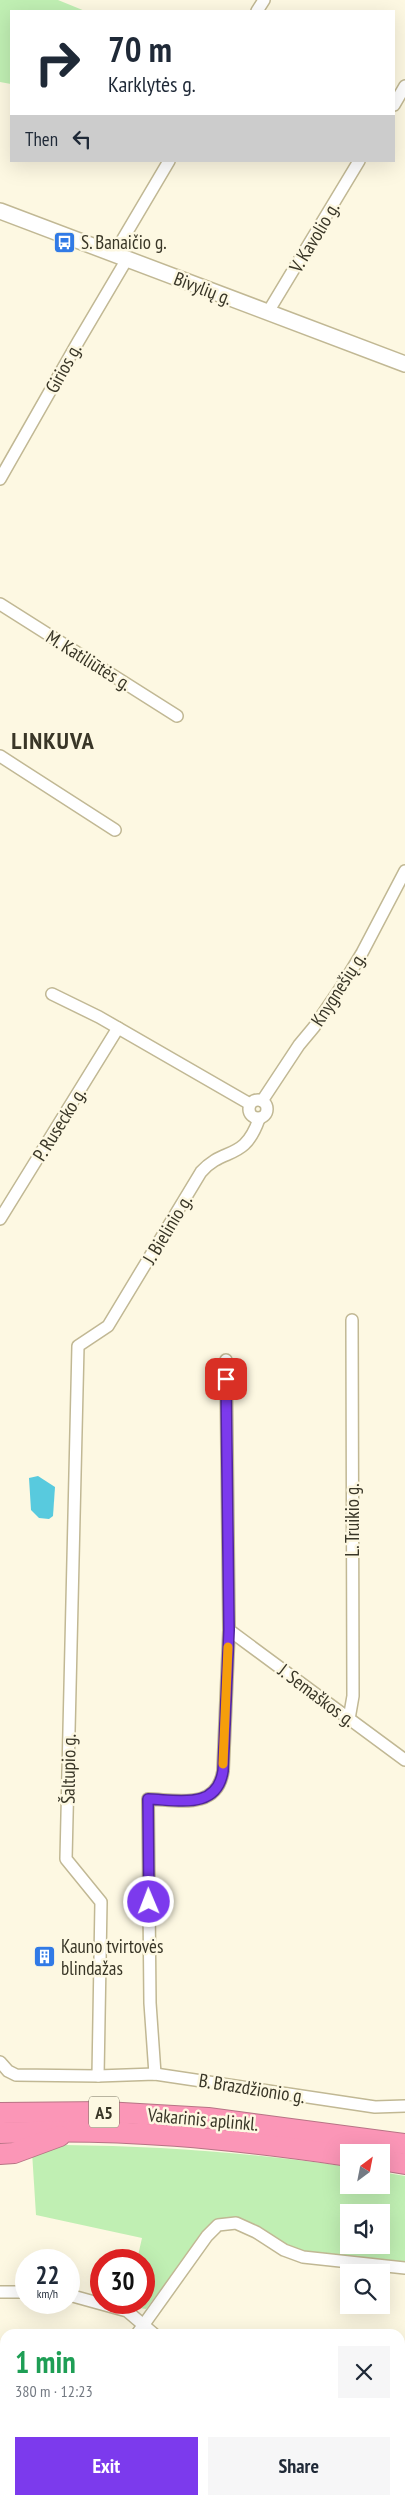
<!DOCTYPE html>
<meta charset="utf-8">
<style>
:root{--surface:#fff;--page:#f6f6f7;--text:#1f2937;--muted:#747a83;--accent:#7c3aed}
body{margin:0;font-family:"PT Sans Narrow",sans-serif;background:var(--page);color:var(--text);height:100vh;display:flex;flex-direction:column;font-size:19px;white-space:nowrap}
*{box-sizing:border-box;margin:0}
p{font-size:16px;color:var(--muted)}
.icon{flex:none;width:28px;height:28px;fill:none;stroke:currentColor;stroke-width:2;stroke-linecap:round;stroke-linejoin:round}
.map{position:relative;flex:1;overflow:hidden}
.panel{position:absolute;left:0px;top:2329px;width:405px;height:176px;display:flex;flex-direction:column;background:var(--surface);border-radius:15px 15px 0 0;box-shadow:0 5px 20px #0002}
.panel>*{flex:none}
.hud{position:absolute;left:10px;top:10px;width:385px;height:152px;border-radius:0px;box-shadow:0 5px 20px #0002;background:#fff;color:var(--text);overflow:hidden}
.needle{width:32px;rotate:32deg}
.buttons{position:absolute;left:340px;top:2144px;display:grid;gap:10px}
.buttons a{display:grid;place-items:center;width:50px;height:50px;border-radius:0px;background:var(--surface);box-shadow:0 5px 20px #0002;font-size:25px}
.speed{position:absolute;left:15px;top:2249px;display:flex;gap:10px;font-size:25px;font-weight:700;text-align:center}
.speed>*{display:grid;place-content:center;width:65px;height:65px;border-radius:50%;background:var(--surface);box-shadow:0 5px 20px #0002;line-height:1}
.speed small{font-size:12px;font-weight:400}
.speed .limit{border:8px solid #d22;background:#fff;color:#111}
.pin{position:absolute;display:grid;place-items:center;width:42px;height:42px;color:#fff;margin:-21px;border-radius:10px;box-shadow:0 2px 8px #0006}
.me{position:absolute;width:55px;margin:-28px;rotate:359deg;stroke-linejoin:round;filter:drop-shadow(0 0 4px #0008)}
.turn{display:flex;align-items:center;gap:18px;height:105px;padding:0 15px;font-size:22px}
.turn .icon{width:65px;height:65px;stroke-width:2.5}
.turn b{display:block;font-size:35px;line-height:42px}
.then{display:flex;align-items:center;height:48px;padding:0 15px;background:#0003;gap:10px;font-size:19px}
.round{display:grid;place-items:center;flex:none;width:52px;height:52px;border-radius:0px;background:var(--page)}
.head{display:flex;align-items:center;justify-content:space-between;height:85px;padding:0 15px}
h1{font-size:30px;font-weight:600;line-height:38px;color:#1e9e55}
.cta{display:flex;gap:10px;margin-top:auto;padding:10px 15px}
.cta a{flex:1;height:58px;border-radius:0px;background:var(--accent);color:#fff;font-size:20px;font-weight:600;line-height:58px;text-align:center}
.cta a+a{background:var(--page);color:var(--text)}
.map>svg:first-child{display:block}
.green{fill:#c0efb3;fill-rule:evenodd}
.water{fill:#58cade}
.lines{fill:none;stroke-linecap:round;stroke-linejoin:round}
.street-casing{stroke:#c1b894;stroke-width:14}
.secondary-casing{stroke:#c1b894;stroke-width:18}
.highway-casing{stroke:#b77485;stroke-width:22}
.street{stroke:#fff;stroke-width:11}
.secondary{stroke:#fff;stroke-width:15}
.highway{stroke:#fb96b7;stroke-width:20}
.route-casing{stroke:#51269a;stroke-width:12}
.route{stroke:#7c3aed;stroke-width:9}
.slow{stroke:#f59e0b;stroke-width:9}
.labels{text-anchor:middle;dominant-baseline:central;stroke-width:5;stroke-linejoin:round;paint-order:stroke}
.shield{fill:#fdf8e2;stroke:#74705f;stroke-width:1}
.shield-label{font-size:18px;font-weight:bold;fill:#393627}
.street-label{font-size:19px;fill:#393627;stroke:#fdf8e2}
.poi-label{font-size:19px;fill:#393627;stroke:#fdf8e2;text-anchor:start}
.district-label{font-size:24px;font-weight:bold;letter-spacing:1px;fill:#393627;stroke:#fdf8e2}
</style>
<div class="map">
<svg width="405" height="2504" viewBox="0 0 405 2504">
<rect width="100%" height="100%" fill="#fdf8e2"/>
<g class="green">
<polygon points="0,0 58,0 85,11 11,11 11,84 0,82"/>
<path d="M65 2145C160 2146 254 2153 349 2167V2185H381V2172L405 2176V2265C366 2260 321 2260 285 2245 255 2232 247 2205 210 2225L146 2309 126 2306 127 2303 144 2302V2260H137L142 2238 36 2215 32 2152 40 2148ZM349 2212H381V2245H349Z"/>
</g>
<polygon class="water" points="38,1476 55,1487 53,1516 49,1519 39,1518 31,1510 29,1478"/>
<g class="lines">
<defs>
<g id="street">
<polyline points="257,11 264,0"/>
<polyline points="394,105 405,86"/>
<polyline points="114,254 169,161"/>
<polyline points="268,312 359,161"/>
<polyline points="0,479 78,342 127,259"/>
<polyline points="0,604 177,716"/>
<polyline points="0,756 115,830"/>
<polyline points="52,994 99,1017 250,1104"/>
<circle cx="258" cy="1109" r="9"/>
<polyline points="262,1101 299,1045 314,1027 342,986 362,953 405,871"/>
<polyline points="0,1219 118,1028"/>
<polyline points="229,1630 405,1760"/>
<polyline points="349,1719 353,1696 352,1320"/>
<path d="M0 2062 8 2071 16 2075 98 2076 101 1902 66 1859 78 1346 108 1326 201 1172C224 1146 244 1162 259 1119"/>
<path d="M155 2074 150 2003 148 1799C179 1800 217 1810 223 1771L229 1630 226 1360"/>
<polyline points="98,2076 155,2074 375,2107 405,2106"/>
<polyline points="0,2292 26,2292"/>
<polyline points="69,2295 127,2311 154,2334"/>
<polyline points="137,2334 207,2236 218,2225 236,2223 256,2232 284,2250 303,2257 405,2268"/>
<polyline points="400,2404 405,2404"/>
<polyline points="0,2503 5,2497"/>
</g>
<polyline id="secondary" points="0,211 405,364"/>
<g id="highway">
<polyline points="0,2113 105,2112 208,2118 405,2144"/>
<path d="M0 2133C117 2127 233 2139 349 2156"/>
<polyline points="0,2154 14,2153 60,2136"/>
<polyline points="381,2160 405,2164"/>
</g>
</defs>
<use href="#street" class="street-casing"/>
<use href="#secondary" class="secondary-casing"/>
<use href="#highway" class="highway-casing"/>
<use href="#street" class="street"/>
<use href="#secondary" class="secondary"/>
<use href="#highway" class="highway"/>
</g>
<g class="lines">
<defs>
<path id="route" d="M149 1902 148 1799C179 1800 217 1810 223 1771L229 1630 226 1379"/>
</defs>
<use href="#route" class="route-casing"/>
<use href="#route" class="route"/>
<polyline class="slow" points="223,1764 228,1647"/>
</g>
<defs>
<symbol id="bus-square" viewBox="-11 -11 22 22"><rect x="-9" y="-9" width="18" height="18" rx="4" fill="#317ae6" stroke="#fdf8e2"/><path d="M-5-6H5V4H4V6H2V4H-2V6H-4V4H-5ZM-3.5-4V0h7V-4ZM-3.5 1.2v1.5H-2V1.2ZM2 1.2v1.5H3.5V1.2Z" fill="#fff"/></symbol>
<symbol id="building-square" viewBox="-11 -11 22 22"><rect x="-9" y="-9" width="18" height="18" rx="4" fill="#317ae6" stroke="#fdf8e2"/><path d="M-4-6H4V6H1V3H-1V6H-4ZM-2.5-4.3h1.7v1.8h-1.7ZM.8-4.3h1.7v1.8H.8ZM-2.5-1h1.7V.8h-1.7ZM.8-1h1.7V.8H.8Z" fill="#fff"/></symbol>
</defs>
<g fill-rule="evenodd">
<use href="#bus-square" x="52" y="230" width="25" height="25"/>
<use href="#building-square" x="32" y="1944" width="25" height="25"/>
</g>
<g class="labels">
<rect class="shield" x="89" y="2096.5" width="30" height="31" rx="4"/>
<g class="shield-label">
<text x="104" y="2112">A5</text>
</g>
<g class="street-label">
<text transform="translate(314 237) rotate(-59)">V. Kavolio g.</text>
<text transform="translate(203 288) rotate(21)">Bivylių g.</text>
<text transform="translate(63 368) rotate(-61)">Girios g.</text>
<text transform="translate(89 660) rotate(32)">M. Katiliūtės g.</text>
<text transform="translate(338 989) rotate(-57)">Knygnešių g.</text>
<text transform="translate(59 1124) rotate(-58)">P. Rusecko g.</text>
<text transform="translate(167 1229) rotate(-59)">J. Bielinio g.</text>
<text transform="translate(352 1520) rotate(-90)">L. Truikio g.</text>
<text transform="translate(317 1695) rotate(37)">J. Semaškos g.</text>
<text transform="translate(68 1769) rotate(-89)">Šaltupio g.</text>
<text transform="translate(252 2088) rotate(9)">B. Brazdžionio g.</text>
<text transform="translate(203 2119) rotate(5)">Vakarinis aplinkl.</text>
</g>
<g class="poi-label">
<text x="81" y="242">S. Banaičio g.</text>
<text x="61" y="1946">Kauno tvirtovės<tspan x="61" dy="22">blindažas</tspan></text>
</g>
<g class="district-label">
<text x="53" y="740">LINKUVA</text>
</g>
</g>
</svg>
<div class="buttons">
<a><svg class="needle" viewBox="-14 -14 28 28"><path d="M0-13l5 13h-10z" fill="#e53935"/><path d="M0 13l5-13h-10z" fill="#747a83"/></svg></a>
<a><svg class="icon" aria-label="sound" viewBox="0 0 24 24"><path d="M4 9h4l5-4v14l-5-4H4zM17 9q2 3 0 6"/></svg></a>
<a><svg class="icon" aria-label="search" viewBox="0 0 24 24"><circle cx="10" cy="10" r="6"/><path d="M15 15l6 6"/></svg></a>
</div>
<div class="speed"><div>22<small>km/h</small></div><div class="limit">30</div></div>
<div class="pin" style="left:226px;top:1379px;background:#d93025"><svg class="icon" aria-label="arrive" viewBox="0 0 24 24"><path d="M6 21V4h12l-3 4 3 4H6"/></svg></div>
<svg class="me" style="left:149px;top:1902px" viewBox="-20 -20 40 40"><circle r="17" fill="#7c3aed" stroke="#fff" stroke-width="3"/><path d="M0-11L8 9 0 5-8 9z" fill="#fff"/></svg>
<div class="hud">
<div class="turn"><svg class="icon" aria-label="right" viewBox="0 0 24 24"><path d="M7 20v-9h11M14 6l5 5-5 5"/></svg><div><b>70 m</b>Karklytės g.</div></div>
<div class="then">Then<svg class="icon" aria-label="left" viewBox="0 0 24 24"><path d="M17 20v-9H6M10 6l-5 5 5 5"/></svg></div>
</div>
<section class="panel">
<div class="head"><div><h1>1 min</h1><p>380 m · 12:23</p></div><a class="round"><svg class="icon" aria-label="close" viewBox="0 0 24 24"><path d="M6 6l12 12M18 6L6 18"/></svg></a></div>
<div class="cta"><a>Exit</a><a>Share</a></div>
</section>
</div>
